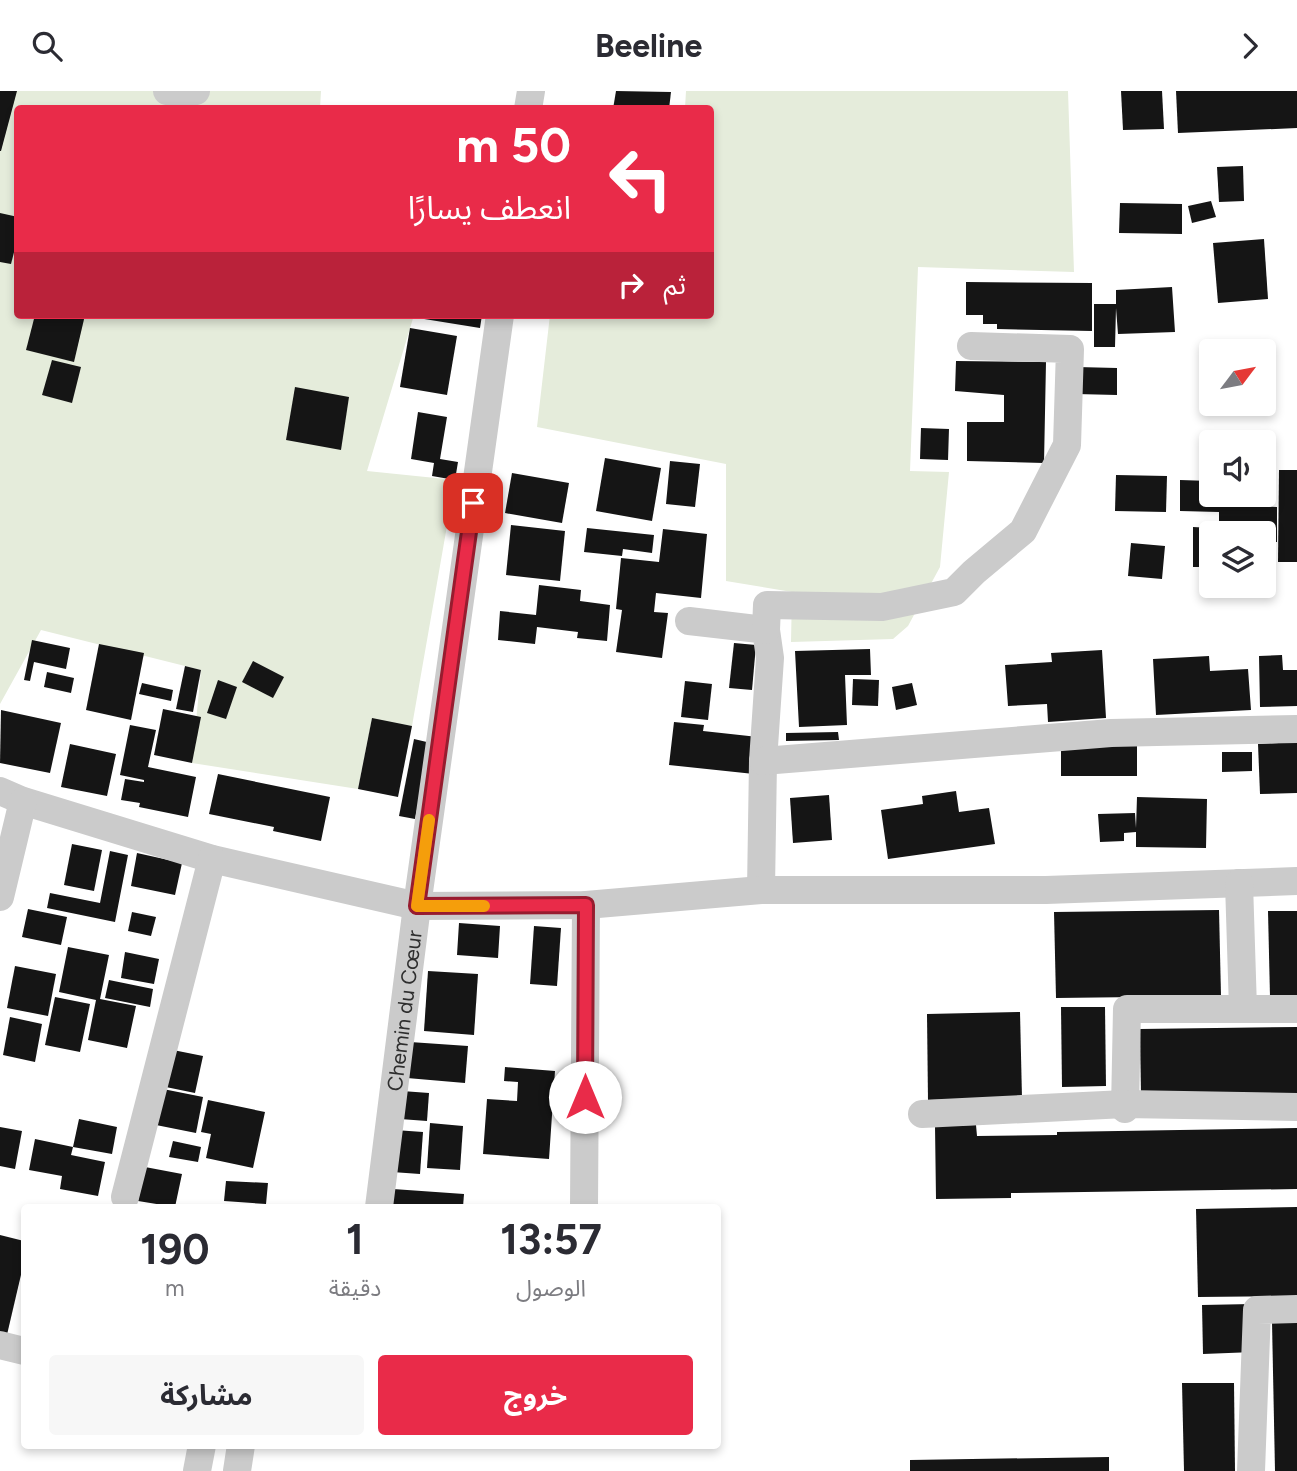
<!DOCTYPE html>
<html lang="ar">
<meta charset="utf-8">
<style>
:root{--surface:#fff;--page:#f7f7f7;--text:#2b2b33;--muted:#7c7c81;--accent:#e92b49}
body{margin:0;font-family:Figtree,"Noto Sans Arabic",sans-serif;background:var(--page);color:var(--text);direction:rtl;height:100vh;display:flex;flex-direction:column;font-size:26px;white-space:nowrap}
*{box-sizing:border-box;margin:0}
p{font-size:23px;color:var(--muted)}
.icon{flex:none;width:38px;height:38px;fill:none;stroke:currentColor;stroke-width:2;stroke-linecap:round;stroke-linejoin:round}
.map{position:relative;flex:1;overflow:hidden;direction:ltr}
.sheet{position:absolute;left:21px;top:1113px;width:700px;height:245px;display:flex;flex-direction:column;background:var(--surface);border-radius:7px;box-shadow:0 4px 10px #0003;direction:rtl}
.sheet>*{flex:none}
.guide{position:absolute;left:14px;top:14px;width:700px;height:214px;border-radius:7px;box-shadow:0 4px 10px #0003;direction:rtl;background:#e92b49;color:#fff;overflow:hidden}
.needle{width:46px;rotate:58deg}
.tools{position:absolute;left:1199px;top:248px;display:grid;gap:14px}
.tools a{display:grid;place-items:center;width:77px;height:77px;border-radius:7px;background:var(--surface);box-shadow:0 4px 10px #0003;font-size:35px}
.pin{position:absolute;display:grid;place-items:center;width:60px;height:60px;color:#fff;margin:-30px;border-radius:14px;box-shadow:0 4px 10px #0006}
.me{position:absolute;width:77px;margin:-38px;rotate:0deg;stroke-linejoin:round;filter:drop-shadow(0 0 5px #0008)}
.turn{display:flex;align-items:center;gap:24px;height:147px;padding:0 28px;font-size:32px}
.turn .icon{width:91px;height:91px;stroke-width:2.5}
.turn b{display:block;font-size:49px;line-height:60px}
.then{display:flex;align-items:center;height:66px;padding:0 28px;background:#0003;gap:14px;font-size:26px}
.eta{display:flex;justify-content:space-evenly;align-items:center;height:119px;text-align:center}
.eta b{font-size:42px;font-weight:700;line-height:49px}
.cta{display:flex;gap:14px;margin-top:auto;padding:14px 28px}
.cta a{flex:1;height:80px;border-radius:7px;background:var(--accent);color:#fff;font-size:28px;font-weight:700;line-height:80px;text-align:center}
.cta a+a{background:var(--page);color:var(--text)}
header{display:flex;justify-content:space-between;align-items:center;height:91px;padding:0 28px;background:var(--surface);font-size:32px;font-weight:700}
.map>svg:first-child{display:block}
.green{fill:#e5ecdb}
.building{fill:#151515}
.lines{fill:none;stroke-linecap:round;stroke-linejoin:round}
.minor{stroke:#cbcbcb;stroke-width:28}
.route-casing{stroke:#971c2f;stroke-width:18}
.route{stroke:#e92b49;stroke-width:12}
.slow{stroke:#f59e0b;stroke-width:12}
.labels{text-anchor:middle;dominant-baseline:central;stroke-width:7;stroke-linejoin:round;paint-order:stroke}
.street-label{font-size:21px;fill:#2e2e2e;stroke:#fff}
</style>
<header><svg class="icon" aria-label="forward" viewBox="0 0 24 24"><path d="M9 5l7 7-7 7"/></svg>Beeline<svg class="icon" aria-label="search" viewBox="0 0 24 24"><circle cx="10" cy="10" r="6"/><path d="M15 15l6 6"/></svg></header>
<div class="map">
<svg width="1297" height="1380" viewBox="0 0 1297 1380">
<rect width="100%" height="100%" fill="#fff"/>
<g class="green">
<polygon points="0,0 321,0 320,17 18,18 18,224 414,224 367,380 455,389 412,635 372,628 358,698 192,672 201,579 41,539 0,613"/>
<polygon points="686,0 1068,0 1074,181 918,176 910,380 949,381 940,476 908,535 893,548 791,551 792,501 726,490 726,373 537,336 550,224 710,224 710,18 685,17"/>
</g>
<g class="building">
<polygon points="0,0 17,0 1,60 0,60"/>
<polygon points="616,0 671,1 669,18 613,18"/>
<polygon points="1121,0 1162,0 1164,38 1123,39"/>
<polygon points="1176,0 1297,0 1297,37 1178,42"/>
<polygon points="1243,75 1244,110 1219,111 1217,76"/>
<polygon points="1211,110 1216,126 1192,132 1188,115"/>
<polygon points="1120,112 1182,113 1182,143 1119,142"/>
<polygon points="0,122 18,126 18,146 11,173 0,171"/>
<polygon points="1264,148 1268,208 1218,212 1213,152"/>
<polygon points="966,191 1092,192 1092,240 997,238 997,233 983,233 983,224 966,224"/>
<polygon points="1172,196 1175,241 1118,243 1116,217 1115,256 1094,256 1094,213 1116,213 1116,199"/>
<polygon points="35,224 85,224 74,271 26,259"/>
<polygon points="418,224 482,224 480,237 418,227"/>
<polygon points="410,237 457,245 447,304 400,296"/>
<polygon points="52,269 81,276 72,312 42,304"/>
<polygon points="956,270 1046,271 1044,372 967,370 967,331 1004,331 1004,304 955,300"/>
<polygon points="1077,276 1117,277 1117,304 1076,303"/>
<polygon points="295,296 349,306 341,359 286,349"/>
<polygon points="418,321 447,326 440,368 458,371 455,389 432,385 434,372 411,368"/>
<polygon points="921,337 949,338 948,369 920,368"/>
<polygon points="605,367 661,377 652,430 596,420"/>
<polygon points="670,370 700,373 695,416 666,413"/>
<polygon points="1279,379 1297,379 1297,471 1278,471"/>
<polygon points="512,382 569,392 562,432 505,422"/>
<polygon points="1116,384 1167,385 1166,421 1115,420"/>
<polygon points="1180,389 1211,390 1211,404 1224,404 1224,415 1277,416 1277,451 1264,451 1264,443 1219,443 1219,421 1180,420"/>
<polygon points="511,434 565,440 560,490 506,484"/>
<polygon points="1193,436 1212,437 1211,476 1193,476"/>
<polygon points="587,437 654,444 652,462 623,458 622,465 584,461"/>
<polygon points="663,438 707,443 701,507 656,502 654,521 668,522 662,567 616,561 622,519 616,518 621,467 659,471"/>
<polygon points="1131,452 1165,455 1162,488 1128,485"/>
<polygon points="539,494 581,499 580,510 610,514 607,550 577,547 578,541 537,536 535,553 498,549 500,520 536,524"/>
<polygon points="32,549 70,557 66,578 34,571 30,590 24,589"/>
<polygon points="734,552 756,554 752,599 729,597"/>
<polygon points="99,553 144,562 131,629 86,619"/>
<polygon points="870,558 871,584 845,584 847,634 799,636 795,560"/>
<polygon points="1102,559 1106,627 1048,631 1047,613 1008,615 1005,574 1052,571 1051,562"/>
<polygon points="1282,564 1283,579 1297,579 1297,615 1260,616 1259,565"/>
<polygon points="1209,565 1210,580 1248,578 1251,619 1156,624 1153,568"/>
<polygon points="253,570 284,586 273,607 242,591"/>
<polygon points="185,575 201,579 193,621 176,618"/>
<polygon points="47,581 74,587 71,602 44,596"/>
<polygon points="853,588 879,589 878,615 852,614"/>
<polygon points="218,589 237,596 226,628 207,622"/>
<polygon points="685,590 712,593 708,629 681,626"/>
<polygon points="142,592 173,599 171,610 139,603"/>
<polygon points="912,592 917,614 896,619 892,596"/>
<polygon points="163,618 201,626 192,672 154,664"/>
<polygon points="1,619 61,632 50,682 0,672"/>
<polygon points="372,627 412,635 398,706 358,698"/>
<polygon points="674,631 704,634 703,640 758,646 754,683 669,674"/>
<polygon points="130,634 156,639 148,676 196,686 188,726 139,716 140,712 121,709 125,688 144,691 144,689 120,684"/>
<polygon points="838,641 839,649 786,650 786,642"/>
<polygon points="414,648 431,652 415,728 399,725"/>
<polygon points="1297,651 1297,702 1260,703 1258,653"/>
<rect x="1061" y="652" width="76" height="33"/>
<polygon points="70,653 116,663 107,705 61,696"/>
<polygon points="1222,661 1252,661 1252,680 1222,681"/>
<polygon points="218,683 330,706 321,750 273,740 274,736 209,723"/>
<polygon points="956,700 959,721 989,717 995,753 888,768 881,719 923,713 922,705"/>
<polygon points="829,704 832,749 793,752 790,707"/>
<polygon points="1137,706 1207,708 1206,757 1136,756 1136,741 1124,742 1124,750 1100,751 1098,723 1135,722 1136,737"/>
<polygon points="72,753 102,759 94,800 64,794"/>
<polygon points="110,760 128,764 115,831 47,817 50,802 100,812"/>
<polygon points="137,762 182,772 175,804 131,795"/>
<polygon points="28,818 67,826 61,854 22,846"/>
<polygon points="1219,819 1221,905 1056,907 1054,821"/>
<polygon points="1268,820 1297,820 1297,905 1270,906"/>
<polygon points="132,821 156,826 151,845 128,840"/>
<polygon points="459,832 500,835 498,867 457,864"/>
<polygon points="534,835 561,837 557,895 530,893"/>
<polygon points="68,856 109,864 100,908 136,915 127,957 88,949 96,909 59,901"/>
<polygon points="125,861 159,868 154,893 121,887"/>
<polygon points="15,875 56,883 48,925 7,917"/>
<polygon points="428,880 478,883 474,944 424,940"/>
<polygon points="109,889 153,898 150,916 105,907"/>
<polygon points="55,906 90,913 80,961 45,954"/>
<polygon points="1061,916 1105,916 1106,995 1062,996"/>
<polygon points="1020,921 1022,1007 928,1009 927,923"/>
<polygon points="10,926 42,933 35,971 3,964"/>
<polygon points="1297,936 1297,1003 1141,1005 1140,938"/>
<polygon points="410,951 468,955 465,992 407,987"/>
<polygon points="168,958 203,965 195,1002 161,995"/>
<polygon points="505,976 555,980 549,1068 483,1063 487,1008 517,1010 518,991 504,990"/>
<polygon points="163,998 203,1006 196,1042 156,1034"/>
<polygon points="402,1000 429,1002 427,1030 400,1028"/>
<polygon points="208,1009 265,1021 253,1077 206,1067 211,1043 201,1041"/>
<polygon points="79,1028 117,1036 112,1063 73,1056"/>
<polygon points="430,1032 463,1035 460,1079 427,1077"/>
<polygon points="976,1034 977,1045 1057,1044 1057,1041 1297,1037 1297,1098 1011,1102 1011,1107 936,1108 935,1035"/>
<polygon points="0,1036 22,1040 15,1078 0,1075"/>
<polygon points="395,1039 423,1041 420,1083 392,1081"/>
<polygon points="35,1048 73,1056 71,1064 105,1071 98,1105 60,1098 62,1085 29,1079"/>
<polygon points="173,1050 201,1056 198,1071 169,1066"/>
<polygon points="145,1076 182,1083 175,1116 138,1110"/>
<polygon points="226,1090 268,1092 266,1113 224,1110"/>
<polygon points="393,1098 464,1103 463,1116 392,1116"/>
<polygon points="1297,1116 1297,1205 1198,1206 1196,1118"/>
<polygon points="0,1144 24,1150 24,1171 6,1248 0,1247"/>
<polygon points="1252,1213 1254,1261 1203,1263 1202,1214"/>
<polygon points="1272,1231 1297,1231 1297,1380 1275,1380"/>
<polygon points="1182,1292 1234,1292 1235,1380 1184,1380"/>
<polygon points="1109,1366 1109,1380 910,1380 910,1369"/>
</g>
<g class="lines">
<g class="minor">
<polyline points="167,0 182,3 196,0"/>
<polyline points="528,18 531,0"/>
<polyline points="689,530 766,539 770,567 763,670 761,799"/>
<polyline points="766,539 767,514 882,516 954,501 974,481 1023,440 1067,354 1070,258 971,255"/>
<polyline points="763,670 1111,642 1297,638"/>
<polyline points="0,700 23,710 212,768 417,815 586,814 761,799 1046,799 1297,790"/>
<polyline points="1239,792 1243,918"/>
<polyline points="0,806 23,710"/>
<polyline points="1125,1018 1127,918 1297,918"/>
<polyline points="922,1023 1125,1013 1297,1016"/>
<polyline points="125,1106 212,768"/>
<path id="s1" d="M379 1116 417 815 500 224"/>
<polyline points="584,1116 586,814"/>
<polyline points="0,1254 24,1260"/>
<polyline points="197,1380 202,1354"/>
<polyline points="237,1380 241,1354"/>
<polyline points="1251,1380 1257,1219 1297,1218"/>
</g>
</g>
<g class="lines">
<defs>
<polyline id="route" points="473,412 417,815 586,814 585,1006"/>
</defs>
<use href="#route" class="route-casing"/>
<use href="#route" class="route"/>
<polyline class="slow" points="429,729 417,815 484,815"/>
</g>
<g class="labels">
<g class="street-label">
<text stroke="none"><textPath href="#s1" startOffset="198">Chemin du Cœur</textPath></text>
</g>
</g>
</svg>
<div class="tools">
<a><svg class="needle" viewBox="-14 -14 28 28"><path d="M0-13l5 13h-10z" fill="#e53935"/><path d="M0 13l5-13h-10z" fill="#7c7c81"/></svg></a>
<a><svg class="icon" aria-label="sound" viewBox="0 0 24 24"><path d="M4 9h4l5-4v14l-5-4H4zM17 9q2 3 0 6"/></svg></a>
<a><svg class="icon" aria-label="layers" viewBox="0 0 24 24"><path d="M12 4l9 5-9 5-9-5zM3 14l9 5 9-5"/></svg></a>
</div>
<div class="pin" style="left:473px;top:412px;background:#d93025"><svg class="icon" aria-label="arrive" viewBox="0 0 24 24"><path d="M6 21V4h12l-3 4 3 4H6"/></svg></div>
<svg class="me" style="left:585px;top:1006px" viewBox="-20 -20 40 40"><circle r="19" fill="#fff"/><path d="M0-13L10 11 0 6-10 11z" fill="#e92b49"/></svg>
<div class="guide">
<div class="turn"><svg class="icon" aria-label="left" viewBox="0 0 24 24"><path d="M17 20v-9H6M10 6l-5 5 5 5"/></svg><div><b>50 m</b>انعطف يسارًا</div></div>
<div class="then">ثم<svg class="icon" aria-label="right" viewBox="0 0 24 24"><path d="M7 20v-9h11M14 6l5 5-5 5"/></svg></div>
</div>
<section class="sheet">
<div class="eta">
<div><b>13:57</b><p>الوصول</p></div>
<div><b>1</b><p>دقيقة</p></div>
<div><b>190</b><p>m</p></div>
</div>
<div class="cta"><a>خروج</a><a>مشاركة</a></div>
</section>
</div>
